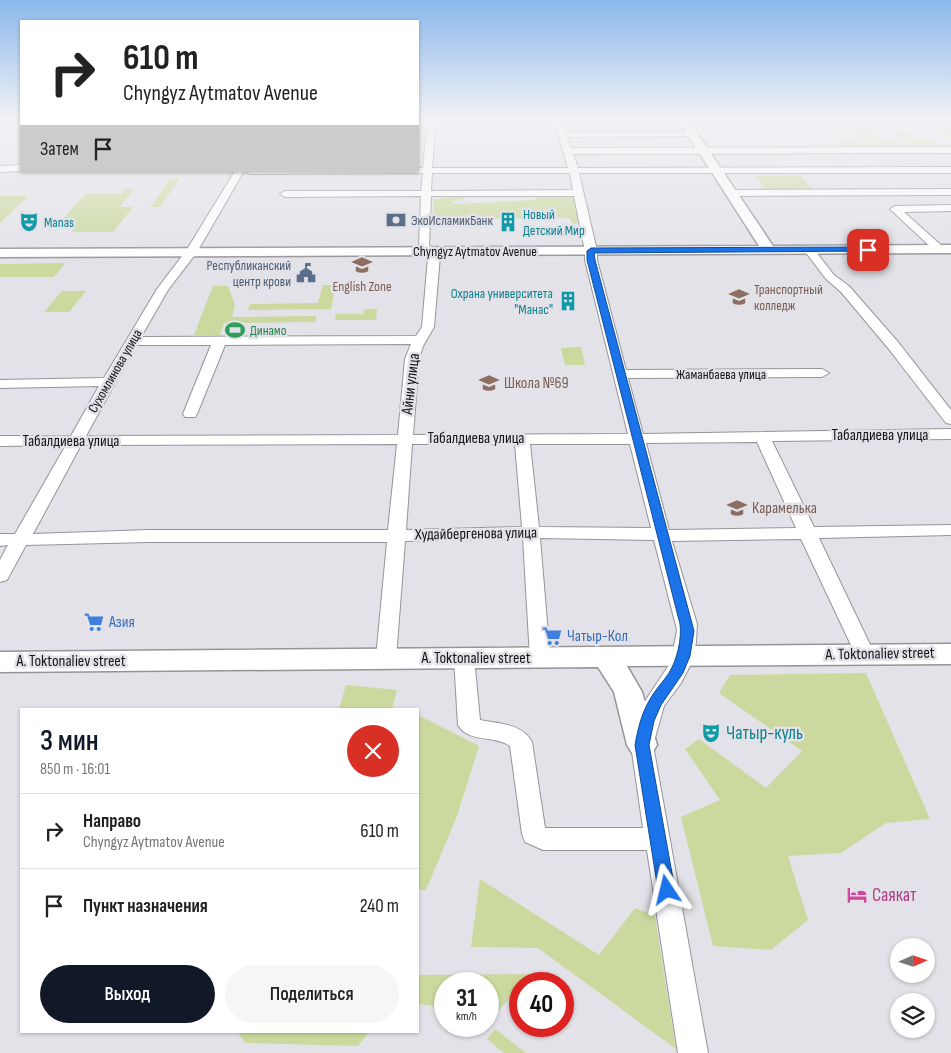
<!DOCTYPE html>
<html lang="ru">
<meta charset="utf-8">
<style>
:root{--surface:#fff;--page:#f6f6f6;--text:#222;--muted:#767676;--line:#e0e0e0;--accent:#111827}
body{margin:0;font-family:"Sofia Sans Condensed",sans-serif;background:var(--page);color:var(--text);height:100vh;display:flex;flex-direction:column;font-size:19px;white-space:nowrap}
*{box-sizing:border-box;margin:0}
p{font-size:16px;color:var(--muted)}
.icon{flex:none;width:28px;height:28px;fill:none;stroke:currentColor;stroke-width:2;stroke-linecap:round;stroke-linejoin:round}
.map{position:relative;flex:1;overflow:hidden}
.panel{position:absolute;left:20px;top:708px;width:399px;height:325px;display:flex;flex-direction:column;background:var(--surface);border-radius:0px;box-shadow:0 1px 4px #0004}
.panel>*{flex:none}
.guide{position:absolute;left:20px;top:20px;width:399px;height:152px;border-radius:0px;box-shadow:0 1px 4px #0004;background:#fff;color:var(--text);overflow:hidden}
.needle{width:32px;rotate:87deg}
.buttons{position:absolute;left:890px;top:938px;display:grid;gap:10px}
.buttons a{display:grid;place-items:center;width:45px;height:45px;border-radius:50%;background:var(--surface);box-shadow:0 1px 4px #0004;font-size:25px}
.speed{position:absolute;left:434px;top:972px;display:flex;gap:10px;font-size:25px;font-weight:700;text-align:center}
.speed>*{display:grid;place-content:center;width:65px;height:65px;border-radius:50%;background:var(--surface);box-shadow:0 1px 4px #0004;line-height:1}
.speed small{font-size:12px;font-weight:400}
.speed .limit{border:8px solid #d22;background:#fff;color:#111}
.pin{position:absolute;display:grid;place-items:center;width:42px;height:42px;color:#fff;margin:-21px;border-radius:10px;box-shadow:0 2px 8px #0006}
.me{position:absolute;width:55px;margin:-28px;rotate:350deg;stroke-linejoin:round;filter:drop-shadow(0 0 4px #0008)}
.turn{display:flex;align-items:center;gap:18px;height:105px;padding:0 20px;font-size:22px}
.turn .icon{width:65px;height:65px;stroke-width:2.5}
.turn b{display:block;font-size:35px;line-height:42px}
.then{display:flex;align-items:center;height:48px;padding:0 20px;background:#0003;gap:10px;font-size:19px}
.round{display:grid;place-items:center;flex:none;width:52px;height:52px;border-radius:26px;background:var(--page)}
.headline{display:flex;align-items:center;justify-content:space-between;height:85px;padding:0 20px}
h1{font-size:30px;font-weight:600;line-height:38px;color:var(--accent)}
.cta{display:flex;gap:10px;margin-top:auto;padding:10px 20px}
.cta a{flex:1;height:58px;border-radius:30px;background:var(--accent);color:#fff;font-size:20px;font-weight:600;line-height:58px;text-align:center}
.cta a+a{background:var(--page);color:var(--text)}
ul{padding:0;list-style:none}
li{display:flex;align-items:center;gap:15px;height:75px;padding:0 20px;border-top:1px solid var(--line)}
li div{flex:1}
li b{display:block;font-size:19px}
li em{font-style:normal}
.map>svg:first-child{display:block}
.green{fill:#cbd99e}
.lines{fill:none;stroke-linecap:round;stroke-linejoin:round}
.minor-casing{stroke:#959499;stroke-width:2}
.major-casing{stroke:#959499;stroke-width:3}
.minor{fill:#fff;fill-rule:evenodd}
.major{fill:#fff;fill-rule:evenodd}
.route{fill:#1a73e8;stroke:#114b97}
.labels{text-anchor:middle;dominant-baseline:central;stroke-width:5;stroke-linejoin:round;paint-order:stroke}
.far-culture-label{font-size:14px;fill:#0d838f;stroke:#e3e2e8;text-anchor:start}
.far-service-label{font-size:14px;fill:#4e5e75;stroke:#e3e2e8;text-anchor:start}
.far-street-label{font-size:14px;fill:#151517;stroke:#e3e2e8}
.far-education-label{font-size:14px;fill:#785e54;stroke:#e3e2e8}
.far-leisure-label{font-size:14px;fill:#27864d;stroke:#e3e2e8;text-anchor:start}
.education-label{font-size:16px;fill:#785e54;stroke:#e3e2e8;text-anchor:start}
.street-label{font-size:16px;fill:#151517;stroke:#e3e2e8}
.shop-label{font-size:16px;fill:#366cbe;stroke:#e3e2e8;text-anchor:start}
.near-culture-label{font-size:19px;fill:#0d838f;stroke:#e3e2e8;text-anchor:start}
.near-hotel-label{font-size:19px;fill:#b23c85;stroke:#e3e2e8;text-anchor:start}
</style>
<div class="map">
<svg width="951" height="1053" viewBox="0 0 951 1053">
<rect width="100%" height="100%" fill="#e3e2e8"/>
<g class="green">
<polygon points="817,119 951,119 951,138 943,138 933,131 944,129 944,127 915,126 919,130 906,129 906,126 926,122 924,121 886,124 882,126 886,129 871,130 884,141 902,141 890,130 905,130 916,138 929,140 936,144 951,144 951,149 850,150 840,141 859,141 861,139 848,128 868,127 861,121 827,122 830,126 825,127"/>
<polygon points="800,175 813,190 766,190 755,176"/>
<polygon points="170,178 180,178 160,207 151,207"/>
<polygon points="125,189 134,189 120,207 133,207 113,232 71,232 75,228 54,228 86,194 121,194"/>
<path d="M571 194 575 200 576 212 583 218 574 225 569 218 452 219 439 224 433 223 434 199C446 199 454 194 466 196V198L452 202 455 204 534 200C542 193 560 195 571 194Z"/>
<polygon points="0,196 28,196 0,223"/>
<polygon points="65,263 54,277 0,277 0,264"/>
<polygon points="323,285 336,285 331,309 248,310 250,304 318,303"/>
<polygon points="213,286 228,286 235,305 232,317 317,316 315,322 224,323 220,335 194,335"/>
<polygon points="62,291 86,291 69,312 44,312"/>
<polygon points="365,309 377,309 376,320 335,320 336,314 363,314"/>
<polygon points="581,347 585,365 565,365 561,348"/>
<polygon points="866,673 930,819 886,823 841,853 788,856 808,920 771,950 713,946 681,817 720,800 685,749 699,739 766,788 802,751 719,693 730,675"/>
<polygon points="346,685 397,690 392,709 339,709"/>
<polygon points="418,715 479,746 457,816 426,890 418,890"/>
<polygon points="480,879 599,955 635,908 655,916 676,1049 538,948 471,947"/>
<polygon points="533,974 523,984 520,984 520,987 496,1013 488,1012 488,984 445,984 445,1007 418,1004 418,975"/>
<polygon points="495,1029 526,1053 504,1053 487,1039"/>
<polygon points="237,1031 370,1031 358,1046 245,1043"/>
</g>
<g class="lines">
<defs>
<g id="minor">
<path d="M428 118H436L432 168H568L553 118H561L566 132H692L696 134 692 136 567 137 571 148 951 147V153L573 154 578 168 951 167V173H579L597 251V260L626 370 822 369 829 373 822 377 628 378 643 434 951 429V439L772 441 814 527 951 525V535L819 538 875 655 872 660 865 662 858 660 801 539 672 541 697 624 696 642 692 662 681 683 664 706 653 745 708 1053H678L647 850H543L525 842 522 834 510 746C495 735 468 743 458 725L454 658 457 653 464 651 471 653 474 658 480 720C498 724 522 723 532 742L545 828H643L631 745 643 704 671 662 677 630 654 540 540 538 550 658 547 663 540 665 533 663 530 658 523 538 405 541 396 658 393 663 386 665 379 663 376 658 387 542H149L26 545 7 580 0 582V560L8 545 0 546V534H15L66 445 0 446V436H71L99 386 0 388V380L104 378 157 289 186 251 235 171H244L197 252 168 290 141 337 416 336 422 327 428 257 419 246 421 196 285 197 280 194 285 191H421L423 173 250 174 246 171H418V168H423ZM432 173H570L573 190 431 191ZM431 196H574L585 251V260L628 434 413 435 419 359 423 346 434 327 440 256 429 245ZM411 344 405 359 398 435 86 436 136 345H211L183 414 185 417H195L197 414 225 345ZM757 442 796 528 669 530 646 443ZM397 444 388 530H149L33 534 81 445ZM412 444H515L522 527 406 530ZM530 444H630L651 528 539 527Z"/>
<polygon points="21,165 21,171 0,172 0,166"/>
<polygon points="951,189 951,195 730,196 725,193 730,190"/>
<polygon points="951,205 951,211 904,212 943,247 944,249 943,251 935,251 890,209 895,206"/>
<polygon points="809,247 813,248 834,275 849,286 898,342 951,410 951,424 946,423 888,348 841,292 826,279 804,250"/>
</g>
<g id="major">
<polygon points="677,118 687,118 773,246 951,245 951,253 0,257 0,249 759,246"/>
<polygon points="951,644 951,664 627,666 642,692 657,745 652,753 642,757 632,753 627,745 614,692 598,667 0,672 0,652"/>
</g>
</defs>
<use href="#minor" class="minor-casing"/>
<use href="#major" class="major-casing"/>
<use href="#minor" class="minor"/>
<use href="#major" class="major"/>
</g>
<linearGradient id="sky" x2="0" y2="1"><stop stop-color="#8bb8ec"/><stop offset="0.45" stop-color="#f2f2f5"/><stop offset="1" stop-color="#f2f2f5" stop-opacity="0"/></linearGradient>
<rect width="951" height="265" fill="url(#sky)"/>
<path class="route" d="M868 247 872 250 871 251 594 253 595 260 694 631 690 656 683 673 661 705 654 721 649 745 675 890 673 896 667 898 661 896 658 890 635 745C638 729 641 715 649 701 654 691 663 682 669 673 677 660 682 639 680 624L587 260V251L591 248Z"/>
<defs>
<symbol id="bank-bare" viewBox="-9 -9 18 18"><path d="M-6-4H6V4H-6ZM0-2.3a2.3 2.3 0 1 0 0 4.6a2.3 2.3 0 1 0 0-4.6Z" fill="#5c6f8a" stroke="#e3e2e8" stroke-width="2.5" paint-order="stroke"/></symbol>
<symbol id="theatre-bare" viewBox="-9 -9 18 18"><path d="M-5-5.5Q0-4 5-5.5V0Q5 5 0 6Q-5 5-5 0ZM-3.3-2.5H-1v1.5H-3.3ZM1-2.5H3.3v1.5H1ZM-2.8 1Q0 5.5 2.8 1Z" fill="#0f9aa8" stroke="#e3e2e8" stroke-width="2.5" paint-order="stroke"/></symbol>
<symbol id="building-bare" viewBox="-9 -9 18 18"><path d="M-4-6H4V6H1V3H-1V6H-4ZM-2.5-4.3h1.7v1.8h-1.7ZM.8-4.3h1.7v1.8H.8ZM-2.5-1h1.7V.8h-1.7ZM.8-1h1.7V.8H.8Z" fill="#0f9aa8" stroke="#e3e2e8" stroke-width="2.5" paint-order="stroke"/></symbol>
<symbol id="school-bare" viewBox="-9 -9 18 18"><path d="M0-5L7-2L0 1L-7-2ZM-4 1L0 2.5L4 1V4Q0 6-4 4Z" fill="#8d6e63" stroke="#e3e2e8" stroke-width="2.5" paint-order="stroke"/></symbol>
<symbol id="civic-bare" viewBox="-9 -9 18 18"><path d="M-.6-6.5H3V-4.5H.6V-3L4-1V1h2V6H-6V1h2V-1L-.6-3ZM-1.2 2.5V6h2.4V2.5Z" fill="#5c6f8a" stroke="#e3e2e8" stroke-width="2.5" paint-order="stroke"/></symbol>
<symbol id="university-bare" viewBox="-9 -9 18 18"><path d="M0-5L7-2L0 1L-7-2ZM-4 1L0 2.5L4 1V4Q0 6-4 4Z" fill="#8d6e63" stroke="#e3e2e8" stroke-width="2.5" paint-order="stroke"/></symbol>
<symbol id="stadium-bare" viewBox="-9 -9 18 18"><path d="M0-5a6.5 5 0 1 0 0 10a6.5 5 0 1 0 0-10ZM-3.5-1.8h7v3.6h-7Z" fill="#2e9e5b" stroke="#e3e2e8" stroke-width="2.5" paint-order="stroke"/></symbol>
<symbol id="supermarket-bare" viewBox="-9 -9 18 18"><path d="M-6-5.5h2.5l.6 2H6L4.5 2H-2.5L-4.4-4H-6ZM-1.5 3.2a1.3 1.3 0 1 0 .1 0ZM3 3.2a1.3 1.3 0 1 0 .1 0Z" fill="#3f7fe0" stroke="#e3e2e8" stroke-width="2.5" paint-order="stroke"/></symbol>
<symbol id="hotel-bare" viewBox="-9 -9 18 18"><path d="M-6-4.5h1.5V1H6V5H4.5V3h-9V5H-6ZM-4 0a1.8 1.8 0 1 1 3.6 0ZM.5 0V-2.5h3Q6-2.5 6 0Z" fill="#d1479c" stroke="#e3e2e8" stroke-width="2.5" paint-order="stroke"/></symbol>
</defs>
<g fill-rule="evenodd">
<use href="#bank-bare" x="382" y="206" width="28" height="28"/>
<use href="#theatre-bare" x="15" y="208" width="28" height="28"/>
<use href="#building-bare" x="494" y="208" width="28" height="28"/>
<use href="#school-bare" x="348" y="251" width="28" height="28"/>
<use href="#civic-bare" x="292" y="259" width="28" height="28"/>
<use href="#university-bare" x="725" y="283" width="28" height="28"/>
<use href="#building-bare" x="554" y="287" width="28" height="28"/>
<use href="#stadium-bare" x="221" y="316" width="28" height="28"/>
<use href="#school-bare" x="475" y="369" width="28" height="28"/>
<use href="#school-bare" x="723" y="494" width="28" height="28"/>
<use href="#supermarket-bare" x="80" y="608" width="28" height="28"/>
<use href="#supermarket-bare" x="538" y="622" width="28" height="28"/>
<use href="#theatre-bare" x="697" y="719" width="28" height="28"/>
<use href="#hotel-bare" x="843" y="881" width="28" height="28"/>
</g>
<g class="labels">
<g class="far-culture-label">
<text x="523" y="214">Новый<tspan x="523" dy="16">Детский Мир</tspan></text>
<text x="44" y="222">Manas</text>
<text x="553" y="293" text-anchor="end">Охрана университета<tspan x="553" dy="16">"Манас"</tspan></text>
</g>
<g class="far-service-label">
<text x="411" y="220">ЭкоИсламикБанк</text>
<text x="291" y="265" text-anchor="end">Республиканский<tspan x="291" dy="16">центр крови</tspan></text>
</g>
<g class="far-street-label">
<text x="475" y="251">Chyngyz Aytmatov Avenue</text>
<text transform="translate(115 371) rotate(-60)">Сухомлинова улица</text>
<text x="721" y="374">Жаманбаева улица</text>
</g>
<g class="far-education-label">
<text x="362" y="286">English Zone</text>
<text x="754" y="289" text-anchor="start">Транспортный<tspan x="754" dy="16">колледж</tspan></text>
</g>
<g class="far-leisure-label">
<text x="250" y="330">Динамо</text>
</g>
<g class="education-label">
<text x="504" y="383">Школа №69</text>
<text x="752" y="508">Карамелька</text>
</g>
<g class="street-label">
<text transform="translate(411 384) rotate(-83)">Айни улица</text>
<text x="880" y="435">Табалдиева улица</text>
<text x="476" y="438">Табалдиева улица</text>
<text x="71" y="441">Табалдиева улица</text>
<text transform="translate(476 534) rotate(-1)">Худайбергенова улица</text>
<text transform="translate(880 654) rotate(-1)">A. Toktonaliev street</text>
<text x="476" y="658">A. Toktonaliev street</text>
<text x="71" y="661">A. Toktonaliev street</text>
</g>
<g class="shop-label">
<text x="109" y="622">Азия</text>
<text x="567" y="636">Чатыр-Кол</text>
</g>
<g class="near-culture-label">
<text x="726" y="733">Чатыр-куль</text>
</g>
<g class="near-hotel-label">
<text x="872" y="895">Саякат</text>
</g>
</g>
</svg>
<div class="buttons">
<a><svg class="needle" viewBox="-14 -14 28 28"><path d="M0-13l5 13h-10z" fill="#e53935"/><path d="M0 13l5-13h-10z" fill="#767676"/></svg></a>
<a><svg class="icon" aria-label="layers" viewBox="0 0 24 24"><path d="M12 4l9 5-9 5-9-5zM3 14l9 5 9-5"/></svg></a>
</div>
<div class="speed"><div>31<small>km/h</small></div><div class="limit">40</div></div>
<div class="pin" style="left:868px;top:250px;background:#d93025"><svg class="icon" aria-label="arrive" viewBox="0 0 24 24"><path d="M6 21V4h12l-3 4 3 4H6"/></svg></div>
<svg class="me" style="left:667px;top:890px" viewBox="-20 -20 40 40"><path d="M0-17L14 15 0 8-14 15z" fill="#1a73e8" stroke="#fff" stroke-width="4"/></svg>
<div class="guide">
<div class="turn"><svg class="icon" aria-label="right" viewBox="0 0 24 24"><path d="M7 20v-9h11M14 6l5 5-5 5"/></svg><div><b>610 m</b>Chyngyz Aytmatov Avenue</div></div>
<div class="then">Затем<svg class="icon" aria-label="arrive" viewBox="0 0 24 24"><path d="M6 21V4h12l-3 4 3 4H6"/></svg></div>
</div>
<section class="panel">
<div class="headline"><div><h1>3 мин</h1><p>850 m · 16:01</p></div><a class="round" style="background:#d93025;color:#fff"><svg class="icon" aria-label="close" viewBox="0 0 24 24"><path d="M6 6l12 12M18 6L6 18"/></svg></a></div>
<ul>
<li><svg class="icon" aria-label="right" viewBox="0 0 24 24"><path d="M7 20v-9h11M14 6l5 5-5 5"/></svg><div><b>Направо</b><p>Chyngyz Aytmatov Avenue</p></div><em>610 m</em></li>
<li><svg class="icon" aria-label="arrive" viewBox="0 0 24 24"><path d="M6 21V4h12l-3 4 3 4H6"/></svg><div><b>Пункт назначения</b></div><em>240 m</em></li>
</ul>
<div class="cta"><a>Выход</a><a>Поделиться</a></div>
</section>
</div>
